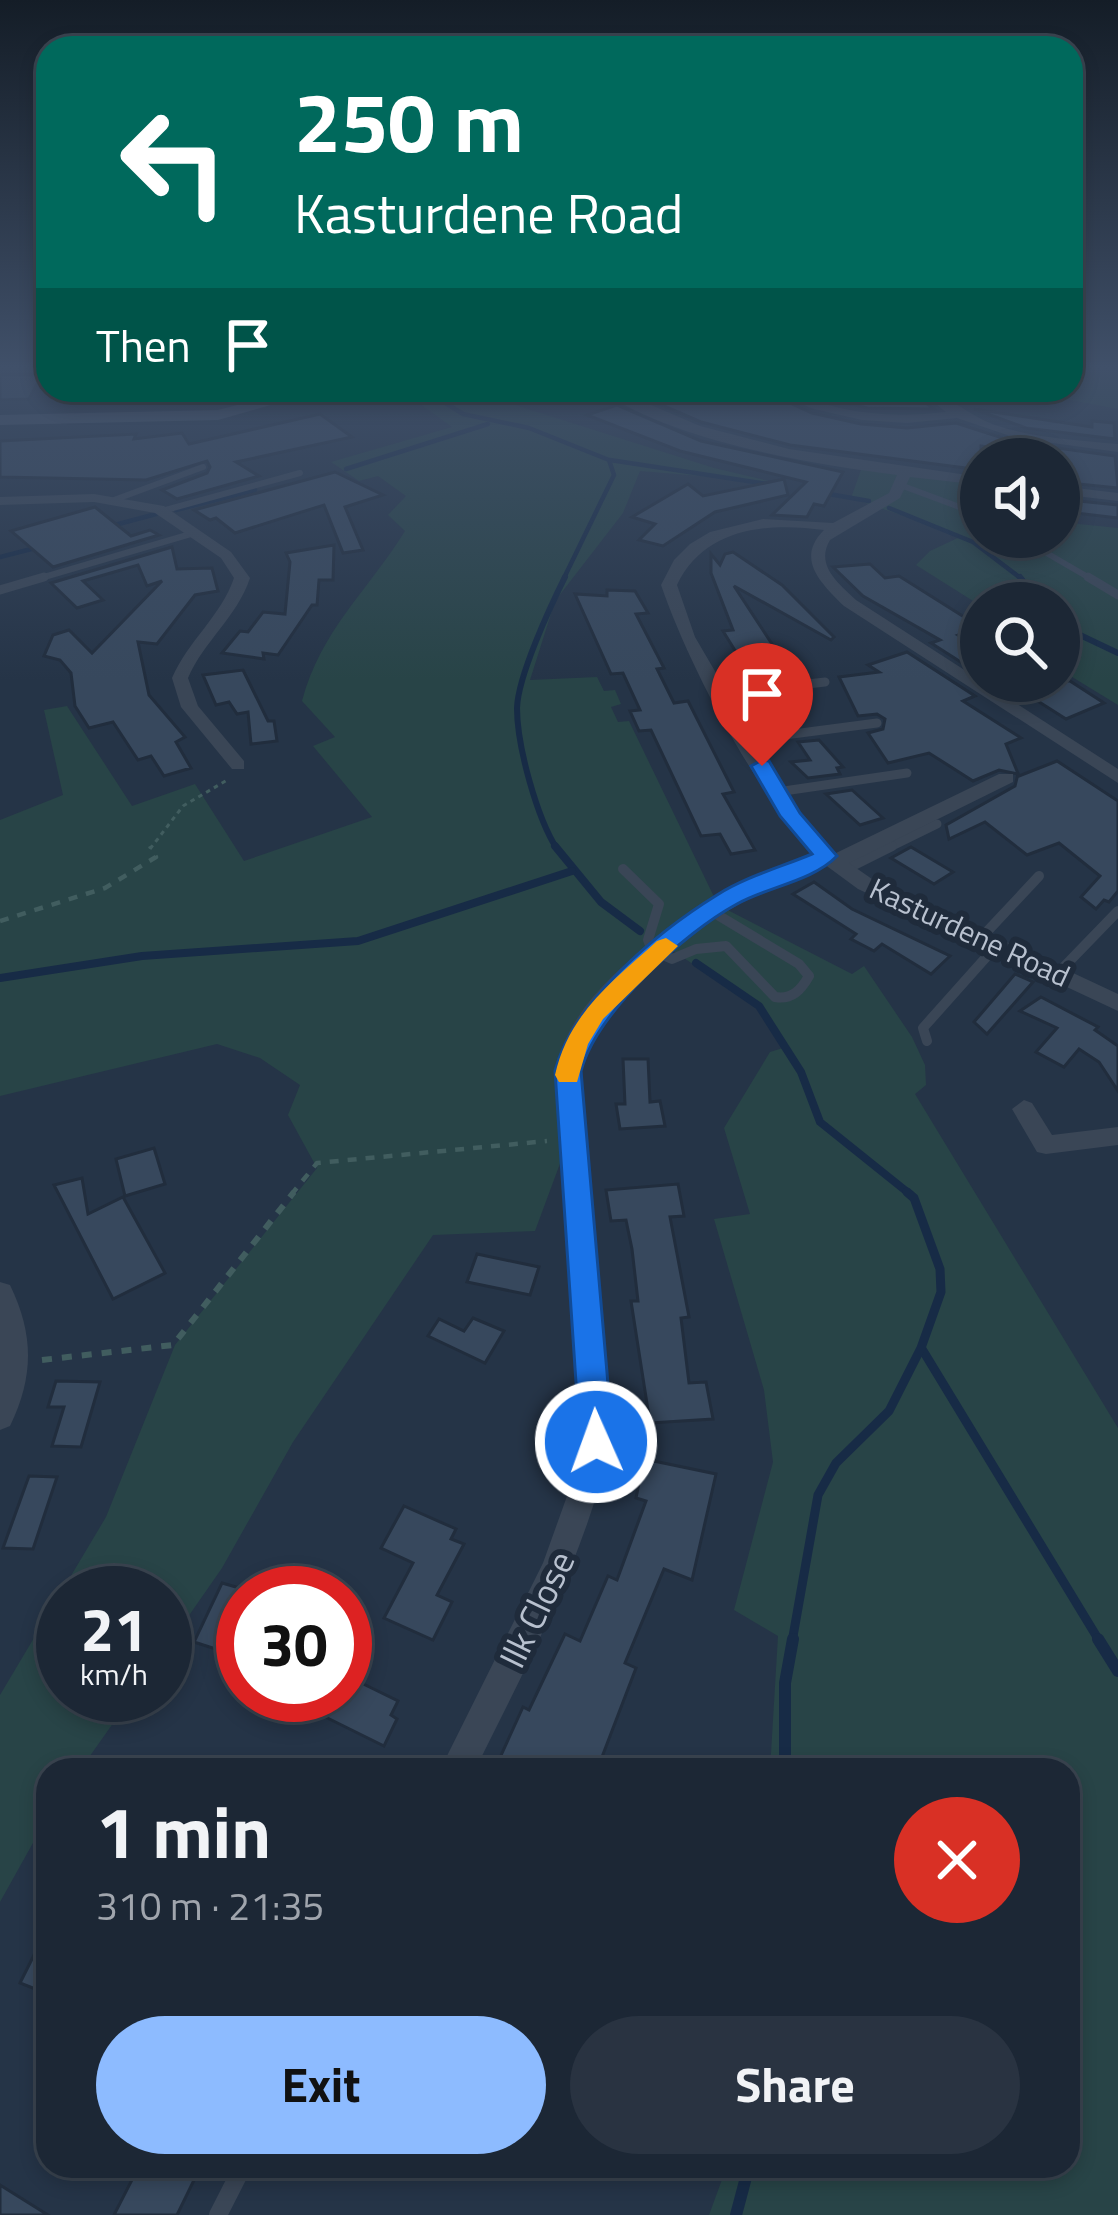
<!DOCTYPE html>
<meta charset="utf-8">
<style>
:root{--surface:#1c2735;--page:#293341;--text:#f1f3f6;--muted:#a0a5ad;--line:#3a4450;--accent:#8dbbff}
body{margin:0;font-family:"Titillium Web",sans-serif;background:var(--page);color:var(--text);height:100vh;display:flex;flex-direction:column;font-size:45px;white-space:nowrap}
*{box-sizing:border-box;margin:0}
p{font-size:39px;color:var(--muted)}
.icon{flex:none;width:66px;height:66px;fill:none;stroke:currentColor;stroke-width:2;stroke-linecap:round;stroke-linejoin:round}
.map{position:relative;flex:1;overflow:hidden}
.details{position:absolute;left:36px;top:1758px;width:1044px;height:420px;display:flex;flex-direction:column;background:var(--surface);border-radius:36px;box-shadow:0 6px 18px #0003,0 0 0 3px var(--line)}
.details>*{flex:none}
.top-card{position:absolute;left:36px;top:36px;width:1047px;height:366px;border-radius:36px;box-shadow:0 6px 18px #0003,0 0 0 3px var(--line);background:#00695c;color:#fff;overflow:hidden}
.fabs{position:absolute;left:960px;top:438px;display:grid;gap:24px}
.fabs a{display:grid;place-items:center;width:120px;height:120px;border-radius:50%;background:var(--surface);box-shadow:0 6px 18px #0003,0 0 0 3px var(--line);font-size:60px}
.speed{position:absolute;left:36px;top:1566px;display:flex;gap:24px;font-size:60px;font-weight:700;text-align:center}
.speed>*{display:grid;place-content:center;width:156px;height:156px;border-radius:50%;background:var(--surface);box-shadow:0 6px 18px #0003,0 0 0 3px var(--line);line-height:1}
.speed small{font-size:30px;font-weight:400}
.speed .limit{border:18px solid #d22;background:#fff;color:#111}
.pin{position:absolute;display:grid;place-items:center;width:102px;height:102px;color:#fff;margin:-123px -51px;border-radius:50% 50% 50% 0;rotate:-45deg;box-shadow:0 0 12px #0007}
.pin .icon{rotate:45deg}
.me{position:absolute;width:132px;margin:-66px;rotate:358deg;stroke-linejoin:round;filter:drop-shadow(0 0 9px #0008)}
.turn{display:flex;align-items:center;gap:42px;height:252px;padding:0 60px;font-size:54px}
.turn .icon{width:156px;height:156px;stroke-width:2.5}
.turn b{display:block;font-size:84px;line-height:102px}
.then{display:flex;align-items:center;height:114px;padding:0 60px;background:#0003;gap:24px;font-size:45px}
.round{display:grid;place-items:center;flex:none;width:126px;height:126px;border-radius:63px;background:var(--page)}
.headline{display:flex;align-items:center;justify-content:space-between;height:204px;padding:0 60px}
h1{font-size:72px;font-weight:700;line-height:90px}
.action{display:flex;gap:24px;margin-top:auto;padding:24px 60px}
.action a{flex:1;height:138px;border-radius:72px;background:var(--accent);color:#111;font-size:48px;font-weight:700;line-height:138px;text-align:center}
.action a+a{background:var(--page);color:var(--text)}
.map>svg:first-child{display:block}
.green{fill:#284447}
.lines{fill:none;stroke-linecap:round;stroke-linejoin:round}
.stream-far4{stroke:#172b46;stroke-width:4.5}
.stream-far3{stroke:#172b46;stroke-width:6}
.stream-far2{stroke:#172b46;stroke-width:8}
.stream-far1{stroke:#172b46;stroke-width:9}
.stream{stroke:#172b46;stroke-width:12}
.building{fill:#37485d;stroke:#212d3d;stroke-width:3}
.path-far2{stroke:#415d5f;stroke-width:3;stroke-dasharray:4.5 4.5;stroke-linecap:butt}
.path-far1{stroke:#415d5f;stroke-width:4.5;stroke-dasharray:9 9;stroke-linecap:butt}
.path{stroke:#415d5f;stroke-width:6;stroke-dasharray:10 10;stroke-linecap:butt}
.lane-far3{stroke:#3a4656;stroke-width:6}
.lane-far2{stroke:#3a4656;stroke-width:9}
.lane-far1{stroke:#3a4656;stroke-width:10}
.lane{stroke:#3a4656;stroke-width:18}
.street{fill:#3a4656;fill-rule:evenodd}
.secondary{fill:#485569;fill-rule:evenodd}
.route{fill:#1a73e8;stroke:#114b97;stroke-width:3}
.slow{fill:#f59e0b}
.labels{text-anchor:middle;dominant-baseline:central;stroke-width:12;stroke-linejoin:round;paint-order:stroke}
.far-street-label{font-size:30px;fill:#b8c1cf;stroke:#1f2b3b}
.street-label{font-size:36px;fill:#b8c1cf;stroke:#1f2b3b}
</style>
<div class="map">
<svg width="1118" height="2215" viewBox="0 0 1118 2215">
<rect width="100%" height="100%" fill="#253447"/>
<g class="green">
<polygon points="1071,370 1118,371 1118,409 1016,390 1071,390"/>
<path d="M401 390H457L480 402 493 398 714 468 773 482 640 471 623 513 555 601 530 680 597 677 604 691 615 690 621 704 611 707 618 722 629 721 718 905 852 974 864 966 912 1037 925 1065 926 1085 915 1094 1118 1428V2215H709L727 2166H1068V1770H770L778 1636 734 1610 773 1462 764 1390 714 1219 750 1214 724 1128 770 1052 783 1048 757 1007 666 946 593 1009 568 1142 535 1231 433 1235 293 1442 222 1568 165 1650V1593H63V1695H133L80 1770H48V1816L0 1902V1695L106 1517 175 1345 317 1168 288 1115 300 1085 260 1058 217 1044 0 1096V820L63 795 44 710 67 706 132 806 195 784 244 861 372 817 313 746 335 737 302 701C321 630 367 592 405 531L388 515 406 496 378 476 359 481 331 462 452 427Z"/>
<polygon points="862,467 981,481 981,537 1059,537 1059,522 1118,528 1118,705 1059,669 1059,603 981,606 916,565 930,551 962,536 851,498"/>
</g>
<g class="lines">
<g class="stream-far4">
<polyline points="425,390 463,414 529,428 609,460 614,475 563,580"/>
<polyline points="610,460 767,484"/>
<polyline points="346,469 488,424"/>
<polyline points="823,493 869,501"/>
<polyline points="889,508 973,542 1023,580"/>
<polyline points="176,510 255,490"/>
<polyline points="111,526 156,514"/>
<polyline points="0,557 39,547"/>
</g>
<g class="stream-far3">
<polyline points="1020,577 1040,603"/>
<polyline points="1059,625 1118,653"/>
<path d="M557 849C537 818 517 746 517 708 518 676 550 607 565 577"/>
</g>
<g class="stream-far2">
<polyline points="555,846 601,902 640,931"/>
<polyline points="696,963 759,1006 801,1072 820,1122 911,1195"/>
<polyline points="0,978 142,956 358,941 572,871"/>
</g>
<g class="stream-far1">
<polyline points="922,1349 1100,1642"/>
<polyline points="792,1642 818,1495 836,1463 889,1411 921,1348 941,1292 940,1269 914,1198 907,1192"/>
</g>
<g class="stream">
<polyline points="1098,1639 1118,1671"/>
<polyline points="785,1770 785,1683 793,1639"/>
<polyline points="736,2215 749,2166"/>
</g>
</g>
<g class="building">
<polygon points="42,374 29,399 0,400 0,375"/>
<polygon points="666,390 761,390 812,413 861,424 907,428 956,423 1015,442 1115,456 1118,488 1059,482 1059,459 1054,457 981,446 981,470 790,445 701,422 643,397"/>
<polygon points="795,390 908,390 934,409 867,408"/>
<polygon points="617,405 701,441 843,472 824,506 814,504 807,517 772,515 806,482 680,451 587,415"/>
<polygon points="974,409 1092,427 1092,421 1114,423 1115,439 1026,428"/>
<polygon points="320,414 352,437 236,462 259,476 177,499 162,490 207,473 210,467 207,461 146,480 0,477 0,441 136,434 134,439 182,433 189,444"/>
<polygon points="335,472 383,495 345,507 363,550 343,553 324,505 235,533 216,518 210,520 194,510"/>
<polygon points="784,479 788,495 715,512 663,546 639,540 655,524 632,517 688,484 703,496"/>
<polygon points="1059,499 1118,505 1118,518 1059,511"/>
<polygon points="95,507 131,536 150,530 159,535 53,567 11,531"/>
<polygon points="334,545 333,580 319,580 317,605 312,605 278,655 263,653 264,659 222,653 240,631 248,632 263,612 285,614 290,562 286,553"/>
<polygon points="172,547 177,569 212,568 218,591 195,595 157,644 138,642 149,695 185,737 176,742 191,768 164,776 151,756 138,760 113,722 89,728 75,706 71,673 60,660 44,656 53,635 69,630 92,653 162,581 147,586 138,565 83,581 103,600 77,608 51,583"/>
<polygon points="733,552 782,585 834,637 831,640 734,586 793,676 763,680 748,656 739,657 723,631 733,630 711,573 711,554 720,565 725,554"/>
<polygon points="870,564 885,578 899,576 980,627 958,635 981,649 981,675 931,643 940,640 863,596 833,567"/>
<polygon points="607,590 635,591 648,613 636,614 664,668 657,669 674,703 688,701 734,792 723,794 755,850 731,854 720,834 701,836 651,730 639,731 630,711 640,710 623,673 611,674 575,594 607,596"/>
<polygon points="907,652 975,696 963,701 1021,738 1006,744 1019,776 1057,761 1118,801 1118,891 1109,902 1104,900 1096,909 1081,897 1100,876 1059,843 1027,855 985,822 949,839 946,825 1015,786 1018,774 999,770 973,781 929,753 888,763 868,733 883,729 885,719 877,714 858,716 839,677 879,672 868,665"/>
<polygon points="243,670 268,721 274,721 277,741 251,744 248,712 237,714 229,702 216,705 203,675"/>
<polygon points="1006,681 1070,681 1104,703 1066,719"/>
<polygon points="819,740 843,767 837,768 840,774 808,778 791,762 810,760 798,742"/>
<polygon points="852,790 883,818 860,825 826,794"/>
<polygon points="911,847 953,872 934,884 891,858"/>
<polygon points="814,882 852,909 950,956 931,974 882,944 874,951 851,939 856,934 793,894"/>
<polygon points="1015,974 1033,982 987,1034 974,1022"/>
<polygon points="1041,997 1098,1027 1095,1030 1118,1046 1118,1091 1099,1062 1079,1049 1064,1067 1036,1052 1057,1028 1020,1011"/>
<polygon points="623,1059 648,1059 650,1102 660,1101 665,1126 620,1129 616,1104 625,1104"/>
<polygon points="154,1148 165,1184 125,1196 116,1159"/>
<polygon points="82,1178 88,1214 123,1197 165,1273 113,1299 54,1185"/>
<polygon points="678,1184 684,1216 670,1217 689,1317 681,1318 689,1383 706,1382 713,1419 650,1423 631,1301 638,1301 632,1249 626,1220 611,1221 606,1190"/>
<polygon points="477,1254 539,1267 530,1295 467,1282"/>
<polygon points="473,1318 504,1331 485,1363 428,1336 439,1319 464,1331"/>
<polygon points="56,1381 100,1382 81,1447 52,1446 64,1407 48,1407"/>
<polygon points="644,1459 716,1474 692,1580 664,1569 625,1663 636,1668 597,1770 513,1770 498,1762 523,1707 529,1710 565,1634 580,1641 608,1576 617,1580 646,1501 636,1498"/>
<polygon points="29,1476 57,1477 33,1549 3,1548"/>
<polygon points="404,1506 456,1529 451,1539 464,1544 437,1595 452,1602 433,1640 384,1618 413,1563 381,1548"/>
<polygon points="222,1583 243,1589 243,1638 238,1648 231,1646 228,1653 194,1642"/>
<polygon points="345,1675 398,1701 391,1715 397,1719 384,1746 281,1695 345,1695"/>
<polygon points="48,1927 48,1994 20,1983"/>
<polygon points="139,2166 189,2166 198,2172 177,2215 114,2215"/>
<polygon points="0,2185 48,2215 0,2215"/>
</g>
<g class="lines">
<polyline class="path-far2" points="150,849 183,806 229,779"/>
<g class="path-far1">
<polyline points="0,921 105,888 156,857 150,846"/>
<polyline points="291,1195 317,1163 547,1141"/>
</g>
<polyline class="path" points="42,1360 173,1345 294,1192"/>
<g class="lane-far3">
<polyline points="903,486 981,515"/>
<polyline points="114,500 203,467"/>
<polyline points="162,511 300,473"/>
<polyline points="1019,537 1093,580"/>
<polyline points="34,580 194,533"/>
</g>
<g class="lane-far2">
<polyline points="1088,577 1118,595"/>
<polyline points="0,590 44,577"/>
<polyline points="720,694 825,682"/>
<polyline points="746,740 877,723"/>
<polyline points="777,792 907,773"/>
<polyline points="886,849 937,824"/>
</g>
<g class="lane-far1">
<path d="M623 869 659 904 648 940 652 950 672 959 696 949 726 946 775 997C792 1000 801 990 809 976L799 964 711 911"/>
<polyline points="844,870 892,846"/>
<polyline points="981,938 1039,876"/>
<polyline points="1058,973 1118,911"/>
<polyline points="927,1041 923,1028 997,945"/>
</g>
<polyline class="lane" points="218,2215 243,2166"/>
<g class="street">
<path d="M600 390H616L700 426 789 449 981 477V485L910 477 900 498 830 540C815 565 838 583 856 600L1118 769V783L844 606C821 583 795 559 824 530 767 522 704 528 677 585L695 637 798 813 836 853 999 774H1013V782L849 863 872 879 1118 994V1011L858 889 824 864C739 897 580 984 580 1088L611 1442C584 1559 528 1663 475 1770H440L543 1563 571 1485 581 1442 557 1116C556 1094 554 1072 561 1051 591 963 731 885 813 854 754 788 690 669 661 585L674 560 690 544 710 532 763 519 833 523 889 493 897 475C809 464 673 441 600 390Z"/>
<path d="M765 390C791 390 814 402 840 408 875 416 910 416 946 412L918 390C943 390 969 416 995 425 1034 438 1077 440 1118 444V452L1016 438 957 418 907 423 862 420 814 409Z"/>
<polygon points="1059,486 1118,493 1118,501 1059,494"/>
<path d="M94 494 164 506 231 552 250 578C237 617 204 641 188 678L198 706 244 761V769H232L181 707 172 678C188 641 221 616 234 578L221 558 155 513 94 502 0 505V497Z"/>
<polygon points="1024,1100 1032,1103 1052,1135 1118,1127 1118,1145 1046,1154 1037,1152 1012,1109"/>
<path d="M0 1282 10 1285C34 1335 34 1376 10 1426L0 1430Z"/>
</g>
<polygon class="secondary" points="296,390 324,390 218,420 0,425 0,415 218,410"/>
</g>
<linearGradient id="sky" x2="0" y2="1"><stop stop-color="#141d27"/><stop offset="0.54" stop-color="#405069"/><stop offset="1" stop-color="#405069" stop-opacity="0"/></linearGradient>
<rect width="1118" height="680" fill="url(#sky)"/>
<path class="route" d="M762 760 769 761 800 813 837 856C813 881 767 887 737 904 685 932 596 1013 581 1071L613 1442 608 1453 596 1458 585 1453 580 1442 555 1071C573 1002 657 932 717 895 745 877 781 867 812 854L780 816 751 766Z"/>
<path class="slow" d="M666 938 678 946 603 1019 588 1044 577 1082H559L555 1075C569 1013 612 982 657 941Z"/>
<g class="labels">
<g class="far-street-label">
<text transform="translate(970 932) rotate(25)">Kasturdene Road</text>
</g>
<g class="street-label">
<text transform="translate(536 1609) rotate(-64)">Ilk Close</text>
</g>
</g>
</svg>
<div class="fabs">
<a><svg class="icon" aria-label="sound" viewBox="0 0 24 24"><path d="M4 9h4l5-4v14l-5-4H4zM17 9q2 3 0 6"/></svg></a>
<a><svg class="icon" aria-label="search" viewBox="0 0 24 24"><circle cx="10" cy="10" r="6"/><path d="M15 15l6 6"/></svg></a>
</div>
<div class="speed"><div>21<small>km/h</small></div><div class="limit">30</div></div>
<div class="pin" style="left:762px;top:766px;background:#d93025"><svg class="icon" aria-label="arrive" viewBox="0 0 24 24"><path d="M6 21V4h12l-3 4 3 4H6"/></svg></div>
<svg class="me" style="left:596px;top:1442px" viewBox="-20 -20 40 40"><circle r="17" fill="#1a73e8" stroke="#fff" stroke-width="3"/><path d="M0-11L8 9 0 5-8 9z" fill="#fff"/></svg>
<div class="top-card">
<div class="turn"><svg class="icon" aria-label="left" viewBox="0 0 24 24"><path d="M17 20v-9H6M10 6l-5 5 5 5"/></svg><div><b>250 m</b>Kasturdene Road</div></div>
<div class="then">Then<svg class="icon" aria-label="arrive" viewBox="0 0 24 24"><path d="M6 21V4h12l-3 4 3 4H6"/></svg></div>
</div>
<section class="details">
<div class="headline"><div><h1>1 min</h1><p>310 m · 21:35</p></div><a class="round" style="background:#d93025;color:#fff"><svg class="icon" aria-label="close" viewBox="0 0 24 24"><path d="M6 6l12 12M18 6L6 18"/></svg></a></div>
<div class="action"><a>Exit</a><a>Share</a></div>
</section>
</div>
